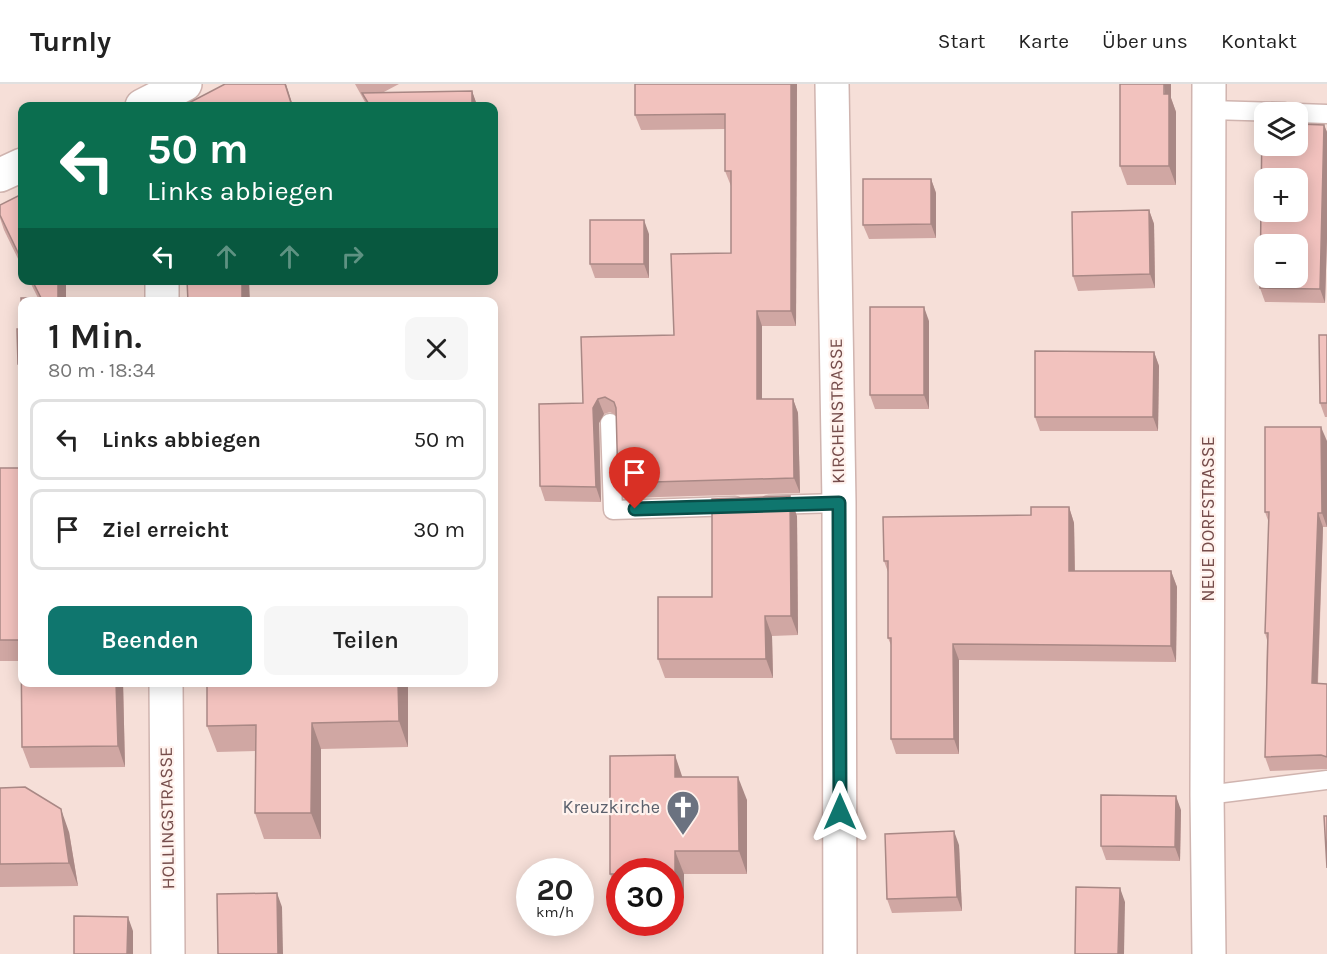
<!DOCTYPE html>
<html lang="de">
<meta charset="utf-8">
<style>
:root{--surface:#fff;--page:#f6f6f6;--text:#222;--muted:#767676;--line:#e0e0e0;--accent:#0f766e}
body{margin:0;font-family:Karla,sans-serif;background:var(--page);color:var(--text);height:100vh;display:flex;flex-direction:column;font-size:22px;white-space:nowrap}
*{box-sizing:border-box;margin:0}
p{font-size:20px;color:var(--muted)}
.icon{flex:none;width:33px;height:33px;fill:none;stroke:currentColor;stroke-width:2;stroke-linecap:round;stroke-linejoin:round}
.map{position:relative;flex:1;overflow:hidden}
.side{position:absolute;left:18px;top:213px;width:480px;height:390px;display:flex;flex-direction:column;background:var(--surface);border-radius:12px;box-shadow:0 3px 15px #0003}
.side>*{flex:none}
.guide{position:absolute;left:18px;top:18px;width:480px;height:183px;border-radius:12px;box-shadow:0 3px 15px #0003;background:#0b6e4f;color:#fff;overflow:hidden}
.tools{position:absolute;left:1254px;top:18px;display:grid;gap:12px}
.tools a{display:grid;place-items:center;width:54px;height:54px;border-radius:12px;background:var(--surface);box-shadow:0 3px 15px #0003;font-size:30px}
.speed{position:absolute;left:516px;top:774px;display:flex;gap:12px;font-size:30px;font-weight:700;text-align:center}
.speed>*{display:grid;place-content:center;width:78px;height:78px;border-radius:50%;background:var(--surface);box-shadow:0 3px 15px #0003;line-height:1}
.speed small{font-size:15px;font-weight:400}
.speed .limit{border:9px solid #d22;background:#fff;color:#111}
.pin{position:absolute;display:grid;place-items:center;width:51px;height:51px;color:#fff;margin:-62px -26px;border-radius:50% 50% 50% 0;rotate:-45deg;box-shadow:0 0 6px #0007}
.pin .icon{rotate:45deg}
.me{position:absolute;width:66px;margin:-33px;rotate:0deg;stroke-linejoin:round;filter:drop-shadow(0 0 4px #0008)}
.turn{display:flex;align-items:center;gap:21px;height:126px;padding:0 30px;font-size:27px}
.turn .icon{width:78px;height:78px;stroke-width:2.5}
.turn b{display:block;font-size:42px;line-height:51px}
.lanes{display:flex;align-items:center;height:57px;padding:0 30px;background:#0003;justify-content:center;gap:30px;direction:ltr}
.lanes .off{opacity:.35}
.round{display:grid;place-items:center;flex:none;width:63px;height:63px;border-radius:12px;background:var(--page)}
.head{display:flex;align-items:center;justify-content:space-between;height:102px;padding:0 30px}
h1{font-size:36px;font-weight:600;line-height:45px}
.primary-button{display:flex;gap:12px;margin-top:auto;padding:12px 30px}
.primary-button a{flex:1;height:69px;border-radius:12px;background:var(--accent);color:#fff;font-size:24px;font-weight:600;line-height:69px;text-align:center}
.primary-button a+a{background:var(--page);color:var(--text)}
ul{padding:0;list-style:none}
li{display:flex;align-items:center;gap:18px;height:81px;margin:0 12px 9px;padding:0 18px;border:3px solid var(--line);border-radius:12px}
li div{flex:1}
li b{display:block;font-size:22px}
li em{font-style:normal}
header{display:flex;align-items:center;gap:36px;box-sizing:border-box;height:84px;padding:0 30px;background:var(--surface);border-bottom:2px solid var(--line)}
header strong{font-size:28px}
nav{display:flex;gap:33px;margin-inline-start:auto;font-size:21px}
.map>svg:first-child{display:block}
.residential{fill:#f6dfd8;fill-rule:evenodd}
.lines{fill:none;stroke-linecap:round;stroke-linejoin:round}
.service-casing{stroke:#d0b4af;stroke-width:21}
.minor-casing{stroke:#d0b4af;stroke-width:36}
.tertiary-casing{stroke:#d0b4af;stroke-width:36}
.service{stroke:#fff;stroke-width:18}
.minor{stroke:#fff;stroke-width:33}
.tertiary{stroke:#fff;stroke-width:33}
.wall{fill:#d0a7a3}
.shaded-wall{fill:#a98885}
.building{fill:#f2c2be;stroke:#a98885;stroke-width:1.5;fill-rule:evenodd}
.route-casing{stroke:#0a4d48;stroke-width:15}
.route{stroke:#0f766e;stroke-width:10}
.labels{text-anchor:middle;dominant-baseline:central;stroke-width:4.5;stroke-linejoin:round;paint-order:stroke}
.street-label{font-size:18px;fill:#764d4b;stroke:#fff2ed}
.worship-label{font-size:18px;fill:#5b616d;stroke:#fff2ed;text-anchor:end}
</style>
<header>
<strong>Turnly</strong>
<nav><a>Start</a><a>Karte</a><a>Über uns</a><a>Kontakt</a></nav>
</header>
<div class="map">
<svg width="1327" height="870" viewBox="0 0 1327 870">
<rect width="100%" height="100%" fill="#fcede6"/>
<path class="residential" d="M0 0H1327V870H0ZM22 22H494V196H22ZM1264 28H1298V62H1264ZM1264 94H1298V128H1264ZM1264 160H1298V194H1264ZM22 218H494V598H22ZM530 788H580V838H530ZM620 788H670V838H620Z"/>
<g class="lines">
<defs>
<g id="service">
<polyline points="1209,26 1285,28"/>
<polyline points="1298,29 1327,30"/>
<polyline points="610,339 613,426 735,422"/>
<polyline points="769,421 839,419"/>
<polyline points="1207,711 1327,696"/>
</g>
<g id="minor">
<polyline points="832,0 839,419 840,870"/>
<polyline points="142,22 185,0"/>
<polyline points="0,91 22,81"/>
<polyline points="162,196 162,218"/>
<polyline points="166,598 168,870"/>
</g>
<polyline id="tertiary" points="1209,870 1207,711 1209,0"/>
</defs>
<use href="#service" class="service-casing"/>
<use href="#minor" class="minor-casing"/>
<use href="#tertiary" class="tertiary-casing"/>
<use href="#service" class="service"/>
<use href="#minor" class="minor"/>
<use href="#tertiary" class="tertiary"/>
</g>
<g class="wall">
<polygon points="355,0 399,0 382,9 472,7 477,22 367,22 366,18 365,18"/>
<polygon points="797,0 796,242 762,242 762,315 793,315 798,329 800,409 624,414 618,399 616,331 610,328 604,330 599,339 601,418 545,417 540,402 583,319 674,251 731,169 731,102 725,87 725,45 641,46 635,31"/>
<polygon points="1171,14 1176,28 1176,101 1127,101 1120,82"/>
<polygon points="1324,41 1327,48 1327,154 1325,219 1265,218 1260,204"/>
<polygon points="931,95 936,109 936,154 869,155 863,141"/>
<polygon points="22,110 22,183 4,146 0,134 0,121"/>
<polygon points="1149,126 1154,140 1155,204 1078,207 1073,192"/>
<polygon points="649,150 649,194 595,194 590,180"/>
<polygon points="29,196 66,196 66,218 22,218 22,293 18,280 17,245 22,245 21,214 38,214"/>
<polygon points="929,237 929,325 875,325 870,311"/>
<polygon points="1327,251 1327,333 1325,333 1320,319"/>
<polygon points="1154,268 1159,282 1158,347 1040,347 1035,333"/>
<polygon points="1327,357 1327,443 1323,443 1318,600 1327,600 1327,685 1270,687 1265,673 1267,556 1265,549 1269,439 1265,428"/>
<polygon points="0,384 22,384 22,598 123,598 125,683 30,684 22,663 21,577 0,577"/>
<polygon points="1069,423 1074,439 1075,487 1171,487 1177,503 1176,578 959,576 959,670 896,670 891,655 891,561 888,554 888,488 884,477 1031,431"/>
<polygon points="797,432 798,551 772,552 773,594 665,594 658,575 712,513"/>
<polygon points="207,598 408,598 408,663 321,665 321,755 264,755 255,729 256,667 217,668 207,642"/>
<polygon points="683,693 747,716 747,790 684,790 684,814 670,813 670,788 620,788 619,813 610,790"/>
<polygon points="0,704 69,748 78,802 0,803"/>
<polygon points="1181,726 1180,777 1106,776 1101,762"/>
<polygon points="959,761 962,827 892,829 887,815"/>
</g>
<g class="shaded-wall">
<polygon points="285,0 286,0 293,22 292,22"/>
<polygon points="791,0 797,0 796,242 791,227"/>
<polygon points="1164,0 1171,0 1171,14 1176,28 1176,101 1169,82"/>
<polygon points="472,7 477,21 477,22 472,22"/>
<polygon points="1324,41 1327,48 1327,154 1325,219 1320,205"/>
<polygon points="931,95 936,109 936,154 931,140"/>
<polygon points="1149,126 1154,140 1155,204 1150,190"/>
<polygon points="644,136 649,150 649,194 644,180"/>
<rect x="58" y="196" width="8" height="22"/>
<polygon points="242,196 249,196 250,218 242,218"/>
<polygon points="924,223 929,237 929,325 924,311"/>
<polygon points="757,227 762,242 762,330 757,315"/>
<polygon points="1154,268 1159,282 1158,347 1153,333"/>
<polygon points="598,315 604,330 599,339 601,418 596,403 593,324"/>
<polygon points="793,315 798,329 800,409 794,394"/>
<polygon points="1321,343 1327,357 1327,443 1322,429"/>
<polygon points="790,412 797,432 798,551 791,532"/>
<polygon points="1069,423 1074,439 1075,503 1069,487"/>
<polygon points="1318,429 1323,443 1317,613 1312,599"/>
<polygon points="1171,487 1177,503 1176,578 1171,562"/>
<polygon points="765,532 772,552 773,594 766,575"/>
<polygon points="953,560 959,576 959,670 954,655"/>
<polygon points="116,598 123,598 125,683 118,662"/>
<polygon points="398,598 408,598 408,663 399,637"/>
<polygon points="312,639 321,665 321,755 311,729"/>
<polygon points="675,671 683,695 675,693"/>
<polygon points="738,693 747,716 747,790 739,767"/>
<polygon points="1176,712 1181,726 1180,777 1175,763"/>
<polygon points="61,725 69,748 78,802 69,779"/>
<polygon points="954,747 959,761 962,827 957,813"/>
<polygon points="675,767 684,790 684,814 675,790"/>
<polygon points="1120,804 1125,818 1124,870 1118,870"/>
<polygon points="277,809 282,823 283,870 278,870"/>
<polygon points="128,833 133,847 133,870 127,870"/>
</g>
<g class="building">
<polygon points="225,0 285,0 292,22 183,22"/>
<polygon points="635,0 791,0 791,227 757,227 757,315 793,315 794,394 618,399 616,324 614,318 605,313 598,315 593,324 596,403 540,402 539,320 583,319 581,253 674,251 671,170 731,169 731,87 725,87 725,30 635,31"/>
<polygon points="1120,0 1164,0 1164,10 1169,10 1169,82 1120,82"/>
<polygon points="472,7 472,22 370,22 362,9"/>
<path d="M1262 39H1264V62H1298V40L1324 41 1320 205 1260 204ZM1264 94H1298V128H1264ZM1264 160H1298V194H1264Z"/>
<polygon points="863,95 931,95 931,140 863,141"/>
<polygon points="22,110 22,177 0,131 0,121"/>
<polygon points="1149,126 1150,190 1073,192 1072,128"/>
<rect x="590" y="136" width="54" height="44"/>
<polygon points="32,196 58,196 58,218 22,218 22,280 18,280 17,245 22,245 21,214 41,214"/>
<polygon points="187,196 242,196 242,218 188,218"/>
<rect x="870" y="223" width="54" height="88"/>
<polygon points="1319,251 1327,251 1327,319 1320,319"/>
<polygon points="1035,267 1154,268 1153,333 1035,333"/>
<polygon points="1265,343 1321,343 1322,429 1318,429 1312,599 1327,600 1327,673 1321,671 1265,673 1268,549 1265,549 1269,428 1265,428"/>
<polygon points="0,384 22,384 22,598 116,598 118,662 22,663 21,556 0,556"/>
<polygon points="790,412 791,532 765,532 766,575 658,575 658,513 712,513 712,415"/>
<polygon points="1031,423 1069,423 1069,487 1171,487 1171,562 953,560 954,655 891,655 891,554 888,554 888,477 884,477 883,433 1031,431"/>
<polygon points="207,598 398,598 399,637 312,639 311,729 255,729 256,641 207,642"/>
<polygon points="675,671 675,693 738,693 739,767 675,767 675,790 670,790 670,788 620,788 620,790 610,790 610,672"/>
<polygon points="25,703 61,725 69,779 0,780 0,704"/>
<polygon points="1101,711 1176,712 1175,763 1101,762"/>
<polygon points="1324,732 1327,732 1327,784"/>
<polygon points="954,747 957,813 887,815 885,750"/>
<polygon points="1076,803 1120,804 1118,870 1075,870"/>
<polygon points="277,809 278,870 218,870 217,810"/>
<polygon points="74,832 128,833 127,870 74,870"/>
</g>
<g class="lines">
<defs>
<polyline id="route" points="635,425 839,419 840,728"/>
</defs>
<use href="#route" class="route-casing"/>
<use href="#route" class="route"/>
</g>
<defs>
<symbol id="church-pin" viewBox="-11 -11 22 30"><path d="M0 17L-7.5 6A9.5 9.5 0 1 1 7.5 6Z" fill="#6b7280" stroke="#fff2ed"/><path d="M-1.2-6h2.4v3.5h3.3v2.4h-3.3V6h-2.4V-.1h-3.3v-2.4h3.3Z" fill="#fff"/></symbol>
</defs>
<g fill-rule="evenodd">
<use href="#church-pin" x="664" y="704" width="38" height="52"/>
</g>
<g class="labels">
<g class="street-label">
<text transform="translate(837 327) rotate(-91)">KIRCHENSTRASSE</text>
<text transform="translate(1208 435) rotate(-90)">NEUE DORFSTRASSE</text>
<text transform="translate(167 734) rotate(-91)">HOLLINGSTRASSE</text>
</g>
<g class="worship-label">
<text x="660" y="723">Kreuzkirche</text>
</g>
</g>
</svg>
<div class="tools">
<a><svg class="icon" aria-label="layers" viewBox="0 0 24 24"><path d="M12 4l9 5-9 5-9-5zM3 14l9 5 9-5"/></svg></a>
<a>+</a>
<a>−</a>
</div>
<div class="speed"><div>20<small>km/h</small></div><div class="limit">30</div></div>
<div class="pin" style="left:635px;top:425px;background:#d93025"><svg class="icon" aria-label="arrive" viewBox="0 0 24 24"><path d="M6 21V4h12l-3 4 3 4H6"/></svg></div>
<svg class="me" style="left:840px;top:728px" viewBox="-20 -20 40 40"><path d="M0-17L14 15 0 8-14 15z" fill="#0f766e" stroke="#fff" stroke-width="4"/></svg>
<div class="guide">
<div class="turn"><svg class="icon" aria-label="left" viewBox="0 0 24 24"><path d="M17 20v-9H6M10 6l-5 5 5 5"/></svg><div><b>50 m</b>Links abbiegen</div></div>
<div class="lanes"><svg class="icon" aria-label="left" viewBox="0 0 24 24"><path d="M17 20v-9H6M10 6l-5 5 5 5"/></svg><svg class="icon off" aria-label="ahead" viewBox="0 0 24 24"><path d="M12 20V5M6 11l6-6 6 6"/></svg><svg class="icon off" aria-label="ahead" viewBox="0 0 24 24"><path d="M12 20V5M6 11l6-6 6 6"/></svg><svg class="icon off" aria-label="right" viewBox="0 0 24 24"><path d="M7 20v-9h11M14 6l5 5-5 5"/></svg></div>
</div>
<section class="side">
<div class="head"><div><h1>1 Min.</h1><p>80 m · 18:34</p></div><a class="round"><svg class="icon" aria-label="close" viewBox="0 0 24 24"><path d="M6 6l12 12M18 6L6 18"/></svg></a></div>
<ul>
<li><svg class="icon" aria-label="left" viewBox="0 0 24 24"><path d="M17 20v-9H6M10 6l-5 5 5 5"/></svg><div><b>Links abbiegen</b></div><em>50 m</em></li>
<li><svg class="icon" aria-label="arrive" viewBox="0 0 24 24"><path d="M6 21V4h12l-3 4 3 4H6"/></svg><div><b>Ziel erreicht</b></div><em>30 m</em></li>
</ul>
<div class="primary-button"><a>Beenden</a><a>Teilen</a></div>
</section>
</div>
